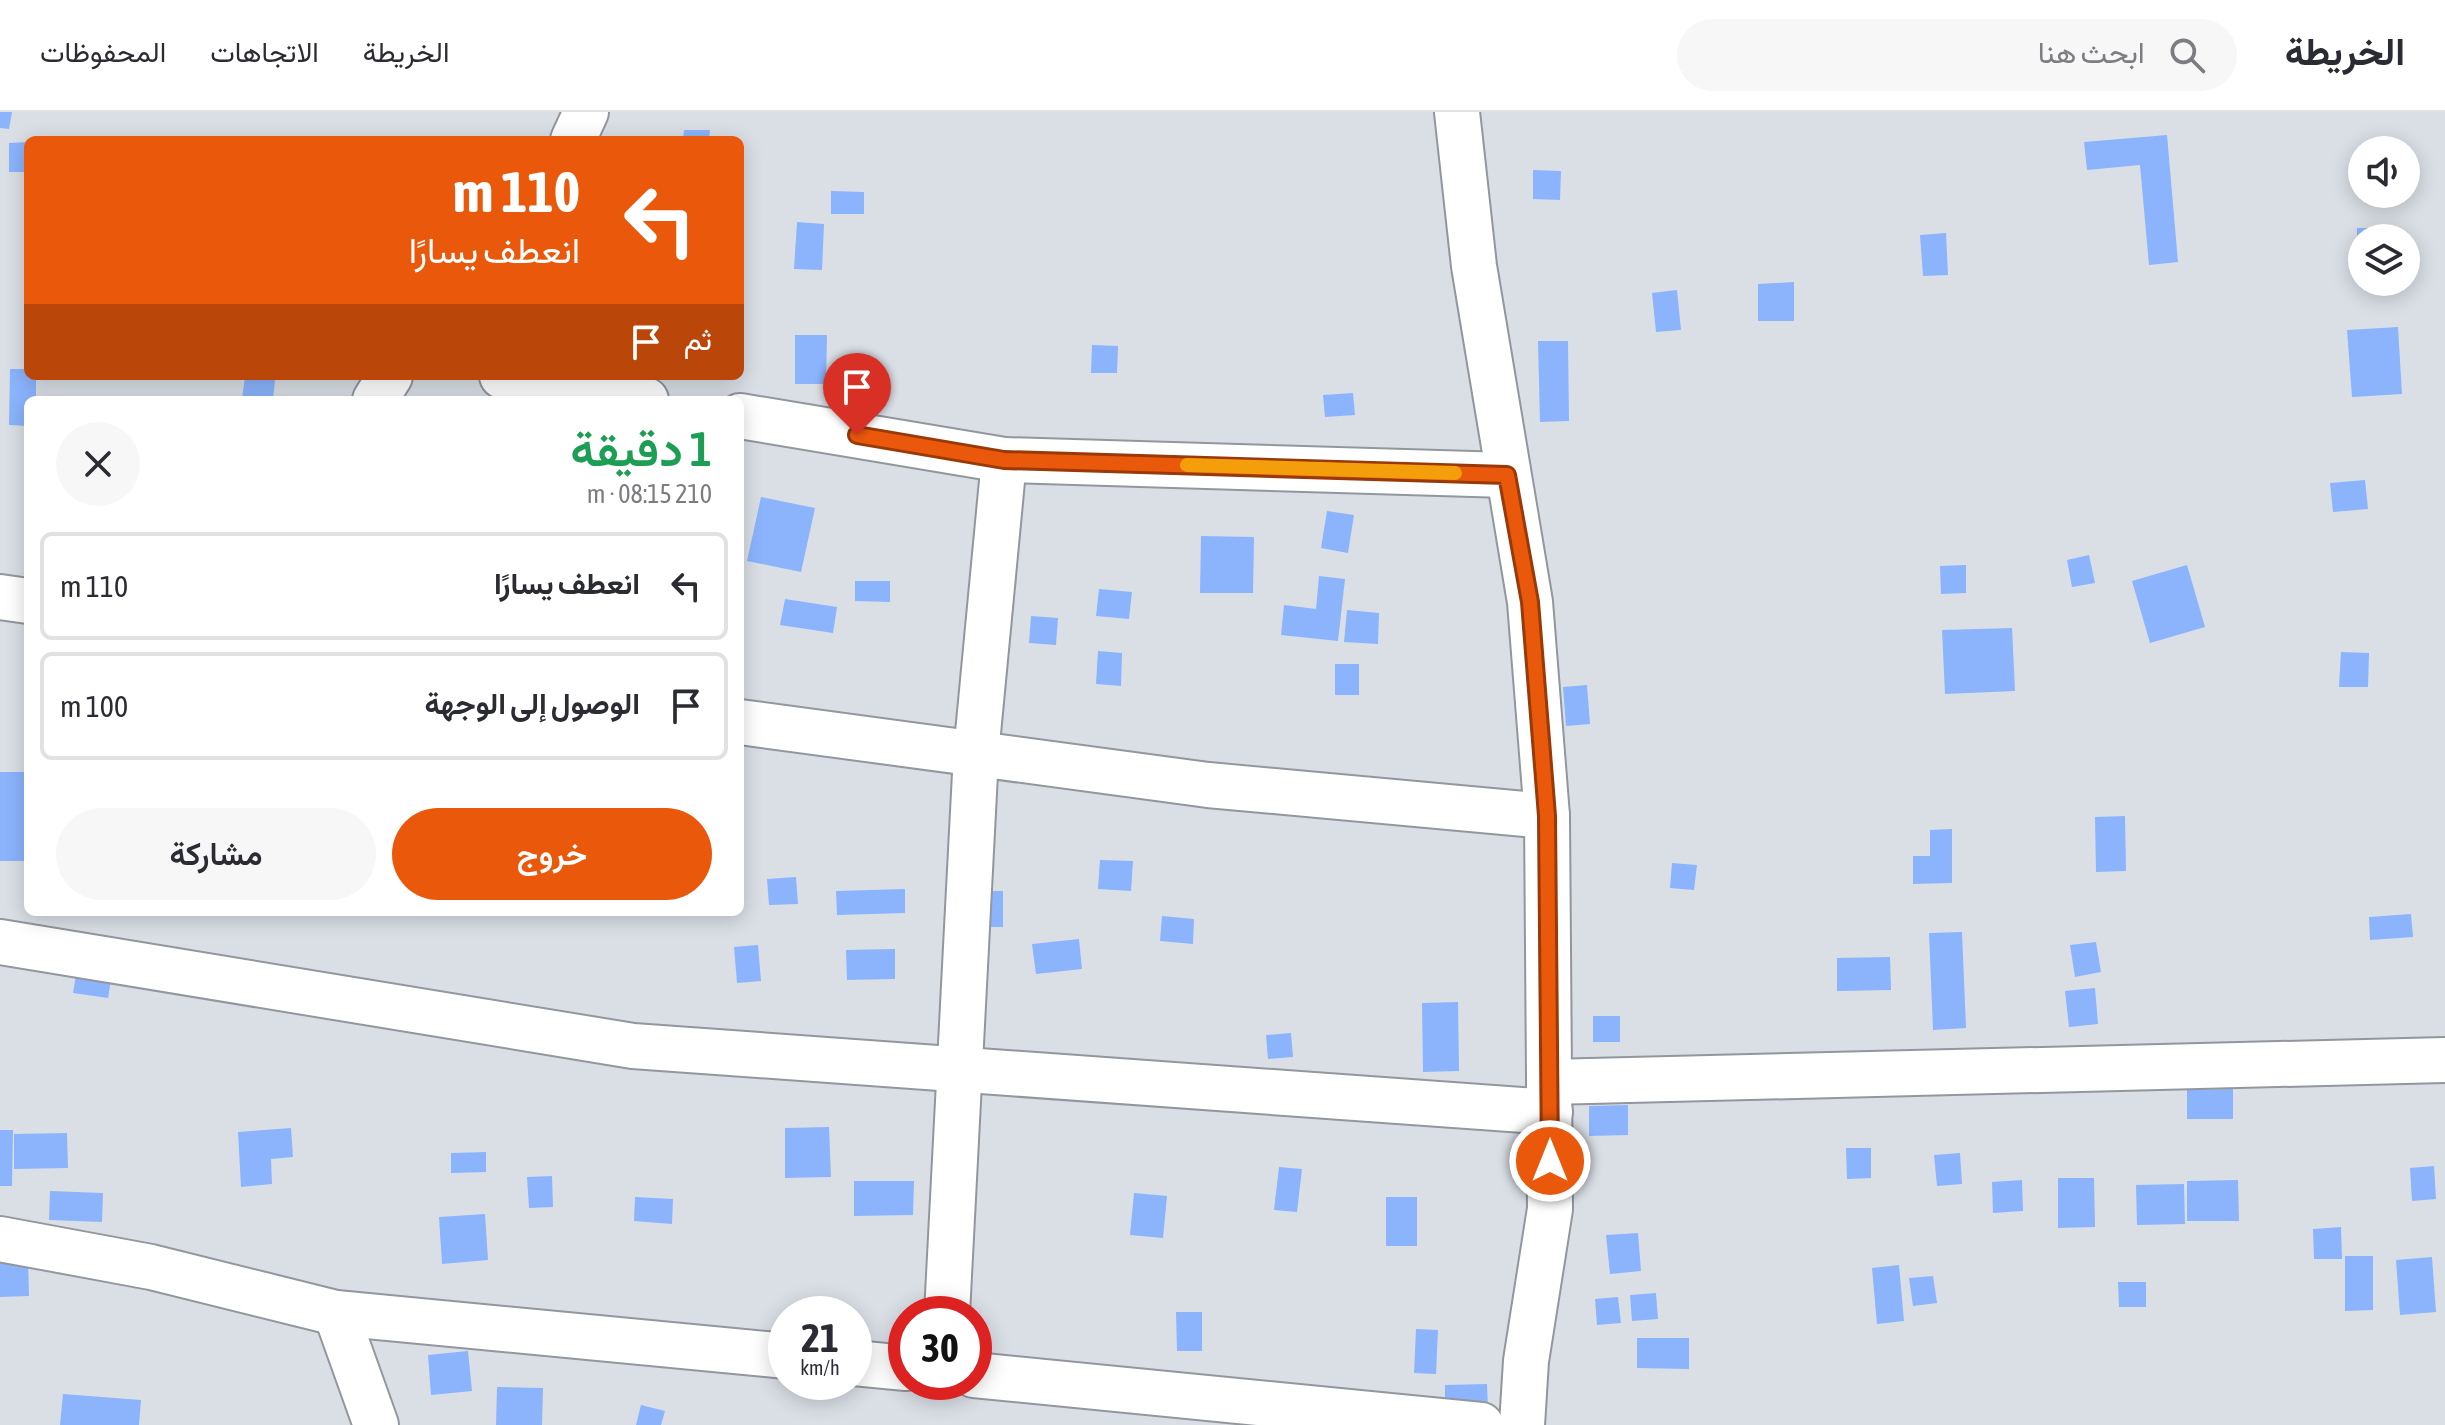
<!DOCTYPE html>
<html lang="ar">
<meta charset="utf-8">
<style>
:root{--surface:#fff;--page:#f7f7f7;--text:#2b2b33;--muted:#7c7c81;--line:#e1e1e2;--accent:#ea580c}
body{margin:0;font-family:"Asap Condensed",Vazirmatn,sans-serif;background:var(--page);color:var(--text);direction:rtl;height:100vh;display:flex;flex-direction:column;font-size:30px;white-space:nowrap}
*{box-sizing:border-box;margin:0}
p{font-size:26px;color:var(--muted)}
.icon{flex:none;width:44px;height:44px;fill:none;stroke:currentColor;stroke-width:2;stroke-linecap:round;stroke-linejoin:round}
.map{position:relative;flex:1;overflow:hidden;direction:ltr}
.drawer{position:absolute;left:24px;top:284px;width:720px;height:520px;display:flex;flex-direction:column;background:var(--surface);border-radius:12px;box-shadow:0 4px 20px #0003;direction:rtl}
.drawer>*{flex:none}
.hud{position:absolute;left:24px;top:24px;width:720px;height:244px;border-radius:12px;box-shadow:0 4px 20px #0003;direction:rtl;background:#ea580c;color:#fff;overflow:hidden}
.fabs{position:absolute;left:2348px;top:24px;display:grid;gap:16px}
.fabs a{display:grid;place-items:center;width:72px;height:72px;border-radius:50%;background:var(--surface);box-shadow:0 4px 20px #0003;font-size:40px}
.speed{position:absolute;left:768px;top:1184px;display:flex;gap:16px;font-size:40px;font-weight:700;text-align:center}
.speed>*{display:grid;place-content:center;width:104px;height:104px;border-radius:50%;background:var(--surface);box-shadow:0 4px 20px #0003;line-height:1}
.speed small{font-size:20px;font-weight:400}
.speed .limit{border:12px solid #d22;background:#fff;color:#111}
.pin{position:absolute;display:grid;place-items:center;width:68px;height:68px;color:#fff;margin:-82px -34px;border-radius:50% 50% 50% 0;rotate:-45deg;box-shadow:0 0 8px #0007}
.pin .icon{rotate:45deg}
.me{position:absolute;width:88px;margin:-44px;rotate:0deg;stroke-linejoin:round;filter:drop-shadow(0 0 6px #0008)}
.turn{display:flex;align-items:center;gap:28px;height:168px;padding:0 32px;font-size:36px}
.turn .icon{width:104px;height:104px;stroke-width:2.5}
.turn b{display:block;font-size:56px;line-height:68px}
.then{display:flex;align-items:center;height:76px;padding:0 32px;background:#0003;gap:16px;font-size:30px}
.round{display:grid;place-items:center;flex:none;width:84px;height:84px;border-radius:42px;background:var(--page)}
.overview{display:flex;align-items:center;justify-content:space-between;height:136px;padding:0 32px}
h1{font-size:48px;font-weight:600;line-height:60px;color:#1e9e55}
.cta{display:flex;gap:16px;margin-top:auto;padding:16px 32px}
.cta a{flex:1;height:92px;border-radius:48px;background:var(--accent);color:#fff;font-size:32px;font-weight:600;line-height:92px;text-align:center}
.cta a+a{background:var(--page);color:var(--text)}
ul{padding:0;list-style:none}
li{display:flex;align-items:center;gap:24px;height:108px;margin:0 16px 12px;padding:0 16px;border:4px solid var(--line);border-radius:12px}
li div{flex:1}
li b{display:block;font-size:30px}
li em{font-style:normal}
header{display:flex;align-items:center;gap:48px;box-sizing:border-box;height:112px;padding:0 40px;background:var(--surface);border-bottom:2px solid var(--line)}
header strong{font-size:38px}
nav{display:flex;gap:44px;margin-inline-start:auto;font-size:28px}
.search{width:560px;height:72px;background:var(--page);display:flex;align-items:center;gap:20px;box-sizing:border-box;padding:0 28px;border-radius:44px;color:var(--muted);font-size:30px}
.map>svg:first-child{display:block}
.building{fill:#8bb4fd}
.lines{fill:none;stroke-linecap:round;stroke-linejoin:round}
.minor-casing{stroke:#92969d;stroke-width:48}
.minor{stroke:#fff;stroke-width:44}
.route-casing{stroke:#983908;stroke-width:20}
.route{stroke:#ea580c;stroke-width:14}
.slow{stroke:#f59e0b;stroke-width:14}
</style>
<header>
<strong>الخريطة</strong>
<div class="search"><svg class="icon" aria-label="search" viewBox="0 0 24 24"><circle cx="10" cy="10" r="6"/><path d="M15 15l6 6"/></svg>ابحث هنا</div>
<nav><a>الخريطة</a><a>الاتجاهات</a><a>المحفوظات</a></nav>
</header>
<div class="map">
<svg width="2445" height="1313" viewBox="0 0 2445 1313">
<rect width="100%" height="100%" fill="#dadfe6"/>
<g class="building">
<polygon points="0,0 12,0 9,17 0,16"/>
<polygon points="684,18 710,18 709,28 683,28"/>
<polygon points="2167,23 2178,150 2149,153 2140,53 2087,58 2084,30"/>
<polygon points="28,30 28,60 9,60 9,31"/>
<polygon points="1533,58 1561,59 1560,88 1533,87"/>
<polygon points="831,79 864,80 864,102 831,102"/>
<polygon points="797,110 824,112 822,158 794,157"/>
<polygon points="2357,116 2386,116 2386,126 2362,126 2362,150 2357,150"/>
<polygon points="1946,121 1948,163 1923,164 1920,123"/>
<polygon points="1794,170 1794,209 1758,209 1758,172"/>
<polygon points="1677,178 1681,218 1656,220 1652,181"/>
<polygon points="2398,215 2402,282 2352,285 2347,218"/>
<polygon points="795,223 827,223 826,272 795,272"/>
<polygon points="1538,229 1568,229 1569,309 1540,310"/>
<polygon points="1092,233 1118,234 1117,261 1091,261"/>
<polygon points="10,257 28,257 28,264 36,264 36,288 28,288 28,314 9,313"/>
<polygon points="245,264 275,268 273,288 242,288"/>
<polygon points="1353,281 1355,303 1325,305 1323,283"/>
<polygon points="2365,368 2368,397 2333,400 2330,371"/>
<polygon points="761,385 815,396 801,460 747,449"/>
<polygon points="1327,399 1354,403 1348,441 1321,436"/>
<polygon points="1201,424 1254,425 1253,481 1200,481"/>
<polygon points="2089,443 2095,471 2072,475 2067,448"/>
<polygon points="1966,453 1966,481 1941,482 1940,454"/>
<polygon points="2187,453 2205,515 2150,531 2132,469"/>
<polygon points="1319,464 1345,467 1338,529 1281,523 1284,493 1316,497"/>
<polygon points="855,469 890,469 890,490 855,489"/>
<polygon points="1099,477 1132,480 1129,507 1096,504"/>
<polygon points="785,487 837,495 833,521 780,513"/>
<polygon points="1347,498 1379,501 1378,532 1344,530"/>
<polygon points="1031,504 1058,506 1056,533 1029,531"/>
<polygon points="2012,516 2015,579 1945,582 1942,518"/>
<polygon points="1098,539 1122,541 1121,574 1096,572"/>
<polygon points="2341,540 2369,541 2368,575 2339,575"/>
<rect x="1335" y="552" width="24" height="31"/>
<polygon points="1587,573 1590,612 1566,614 1563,575"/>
<rect x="0" y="660" width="28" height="89"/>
<polygon points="2125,704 2126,759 2096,760 2095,705"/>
<polygon points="1952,717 1952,771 1913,772 1913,744 1930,744 1930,718"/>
<polygon points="1100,748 1133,749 1131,779 1098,777"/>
<polygon points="1672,751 1697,753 1694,778 1670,776"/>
<polygon points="796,765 798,792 769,793 767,767"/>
<polygon points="905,777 905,801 837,803 836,779"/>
<rect x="987" y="779" width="16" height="36"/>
<polygon points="2411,802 2413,825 2370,828 2369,805"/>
<polygon points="1162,804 1194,807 1193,832 1160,829"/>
<polygon points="1962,820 1966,916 1933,918 1929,821"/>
<polygon points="1079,827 1082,857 1036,862 1032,832"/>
<polygon points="2096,830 2101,860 2075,865 2070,833"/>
<polygon points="758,833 761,869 737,871 734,835"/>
<polygon points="895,837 895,867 847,868 846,838"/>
<polygon points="1890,845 1891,878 1837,879 1837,846"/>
<polygon points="78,851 113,856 108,886 73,881"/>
<polygon points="2095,876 2098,912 2069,915 2065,879"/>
<polygon points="1458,890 1459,959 1423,960 1422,891"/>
<rect x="1593" y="904" width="27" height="26"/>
<polygon points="1291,921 1293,945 1268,947 1266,923"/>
<polygon points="2233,977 2233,1007 2187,1007 2187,978"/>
<polygon points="1628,993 1628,1023 1589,1024 1589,994"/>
<polygon points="829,1015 831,1065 785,1066 785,1016"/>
<polygon points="291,1016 293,1045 271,1047 272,1072 241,1075 238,1020"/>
<polygon points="0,1018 13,1018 12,1074 0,1074"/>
<polygon points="67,1021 68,1056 14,1057 14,1022"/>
<polygon points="1846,1036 1871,1036 1871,1066 1847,1067"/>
<polygon points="486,1040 486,1060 451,1061 451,1041"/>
<polygon points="1960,1041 1962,1072 1937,1074 1934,1043"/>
<polygon points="2434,1054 2436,1087 2412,1089 2410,1056"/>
<polygon points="1279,1055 1302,1057 1297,1100 1274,1098"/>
<polygon points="552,1064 553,1095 529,1096 527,1065"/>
<polygon points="2058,1066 2094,1066 2095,1115 2058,1116"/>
<polygon points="2022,1068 2023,1099 1993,1101 1992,1070"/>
<polygon points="2238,1068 2239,1109 2187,1109 2187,1069"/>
<polygon points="854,1069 914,1069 913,1103 854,1104"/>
<polygon points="2184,1072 2185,1112 2137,1113 2136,1073"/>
<polygon points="50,1079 103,1081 102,1110 49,1108"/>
<polygon points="1134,1081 1167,1084 1163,1126 1130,1123"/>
<polygon points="635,1085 673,1087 672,1112 634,1109"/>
<rect x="1386" y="1085" width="31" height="49"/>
<polygon points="485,1102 488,1148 442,1152 439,1105"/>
<polygon points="2341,1115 2342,1147 2314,1147 2313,1117"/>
<polygon points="1638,1121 1641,1159 1610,1162 1606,1123"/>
<polygon points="2345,1144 2373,1144 2373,1198 2345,1199"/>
<polygon points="2432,1145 2436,1200 2400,1203 2396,1148"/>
<polygon points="28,1147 29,1184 0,1185 0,1148"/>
<polygon points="1899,1153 1904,1209 1877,1212 1872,1156"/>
<polygon points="1933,1164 1937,1191 1913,1194 1909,1166"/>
<polygon points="2118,1170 2146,1170 2146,1195 2119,1195"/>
<polygon points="1656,1181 1658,1207 1632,1209 1630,1183"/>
<polygon points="1618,1185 1621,1211 1597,1213 1595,1187"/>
<polygon points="1176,1200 1202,1200 1202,1239 1177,1239"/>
<polygon points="1416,1217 1438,1218 1436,1262 1414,1261"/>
<polygon points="1637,1226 1689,1226 1689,1257 1637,1256"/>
<polygon points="468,1239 472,1279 431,1283 428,1243"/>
<polygon points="1487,1272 1488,1297 1445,1299 1445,1273"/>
<polygon points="497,1275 543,1276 542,1313 496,1313"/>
<polygon points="63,1282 141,1288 139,1313 60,1313"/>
<polygon points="641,1293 665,1299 661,1313 636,1313"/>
</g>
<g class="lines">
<defs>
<g id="minor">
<polyline points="1457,0 1474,154 1530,490 1547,704 1550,1097 1526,1249 1522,1313"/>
<polyline points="573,28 586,0"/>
<polyline points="502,264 646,288"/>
<polyline points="375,288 390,264"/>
<polyline points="740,304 1004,348 1507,363"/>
<polyline points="0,485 28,489"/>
<polyline points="740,610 1208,673 1547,704"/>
<polyline points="0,830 633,934 1550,1000"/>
<polyline points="1549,970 2445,948"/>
<polyline points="0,1127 151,1155 336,1201 786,1244"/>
<polyline points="336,1201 376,1313"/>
<polyline points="947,1202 976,642 1004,348"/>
<polyline points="854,1251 906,1256"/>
<polyline points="974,1263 1481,1313"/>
</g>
</defs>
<use href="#minor" class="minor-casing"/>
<use href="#minor" class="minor"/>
</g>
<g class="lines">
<defs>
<polyline id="route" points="857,323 1004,348 1507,363 1530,490 1547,704 1550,1049"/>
</defs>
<use href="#route" class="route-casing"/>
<use href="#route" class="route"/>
<polyline class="slow" points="1187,353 1455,361"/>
</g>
</svg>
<div class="fabs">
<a><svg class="icon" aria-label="sound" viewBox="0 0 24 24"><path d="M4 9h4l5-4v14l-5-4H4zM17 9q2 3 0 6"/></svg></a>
<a><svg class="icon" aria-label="layers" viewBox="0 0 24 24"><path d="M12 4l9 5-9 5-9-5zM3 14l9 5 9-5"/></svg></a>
</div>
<div class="speed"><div>21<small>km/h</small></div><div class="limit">30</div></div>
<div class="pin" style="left:857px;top:323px;background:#d93025"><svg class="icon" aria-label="arrive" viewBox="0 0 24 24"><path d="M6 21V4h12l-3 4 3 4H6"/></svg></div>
<svg class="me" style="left:1550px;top:1049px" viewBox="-20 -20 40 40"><circle r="17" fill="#ea580c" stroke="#fff" stroke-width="3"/><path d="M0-11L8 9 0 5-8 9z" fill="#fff"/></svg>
<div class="hud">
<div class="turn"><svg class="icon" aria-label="left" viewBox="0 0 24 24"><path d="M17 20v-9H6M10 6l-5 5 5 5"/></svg><div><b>110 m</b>انعطف يسارًا</div></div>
<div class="then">ثم<svg class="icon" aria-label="arrive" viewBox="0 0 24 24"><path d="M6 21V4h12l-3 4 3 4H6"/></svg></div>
</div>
<section class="drawer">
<div class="overview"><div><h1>1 دقيقة</h1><p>210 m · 08:15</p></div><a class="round"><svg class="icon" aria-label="close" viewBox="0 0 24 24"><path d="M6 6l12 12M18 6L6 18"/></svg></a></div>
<ul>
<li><svg class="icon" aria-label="left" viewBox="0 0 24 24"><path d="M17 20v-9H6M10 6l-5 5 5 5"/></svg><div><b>انعطف يسارًا</b></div><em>110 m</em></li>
<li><svg class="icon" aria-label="arrive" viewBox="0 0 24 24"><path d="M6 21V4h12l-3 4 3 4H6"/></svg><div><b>الوصول إلى الوجهة</b></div><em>100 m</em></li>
</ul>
<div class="cta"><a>خروج</a><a>مشاركة</a></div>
</section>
</div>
